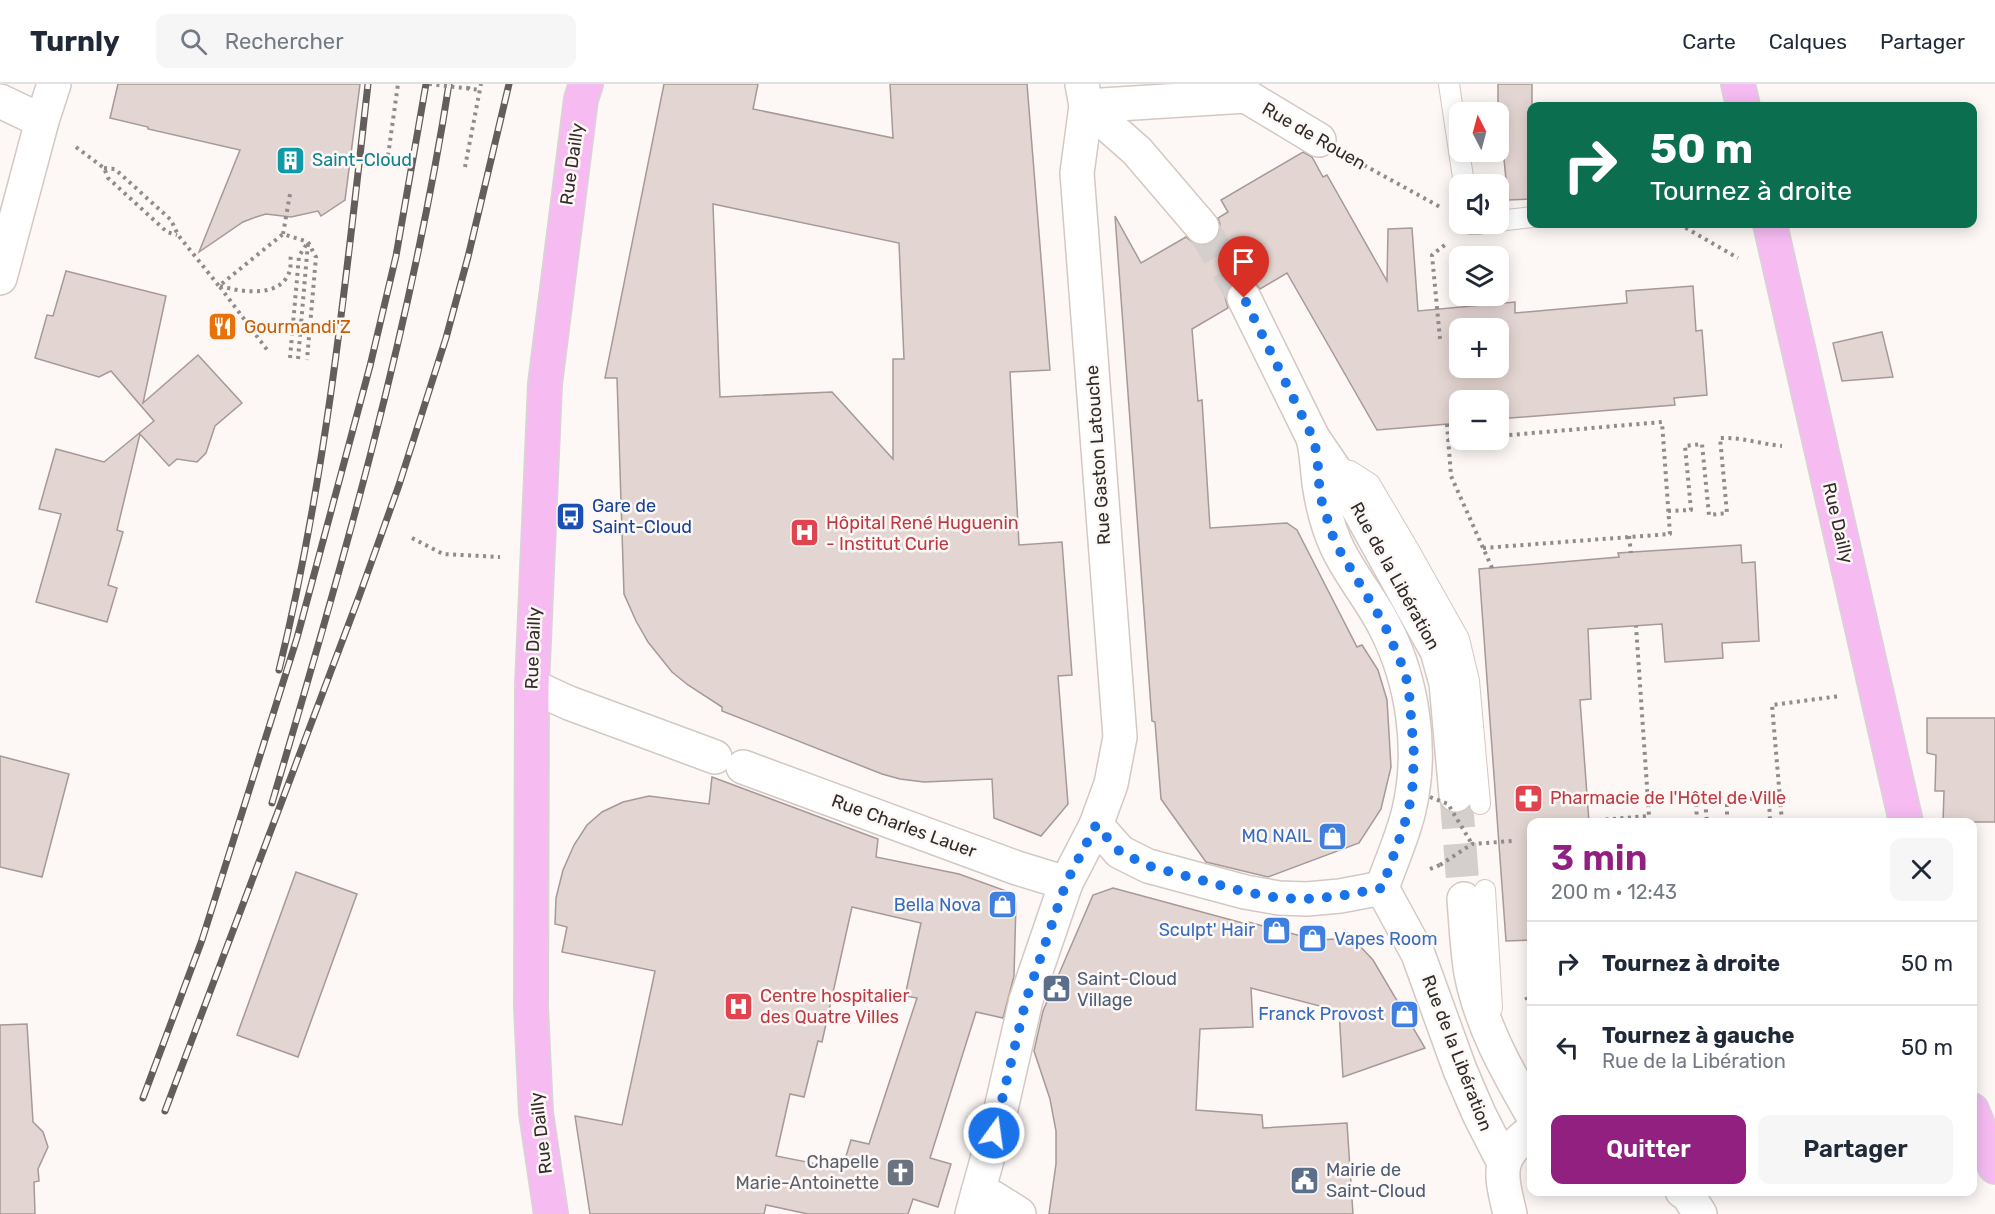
<!DOCTYPE html>
<html lang="fr">
<meta charset="utf-8">
<style>
:root{--surface:#fff;--page:#f6f6f7;--text:#1f2937;--muted:#747a83;--line:#e0e1e3;--accent:#922080}
body{margin:0;font-family:Rubik,sans-serif;background:var(--page);color:var(--text);height:100vh;display:flex;flex-direction:column;font-size:22px;white-space:nowrap}
*{box-sizing:border-box;margin:0}
p{font-size:20px;color:var(--muted)}
.icon{flex:none;width:33px;height:33px;fill:none;stroke:currentColor;stroke-width:2;stroke-linecap:round;stroke-linejoin:round}
.map{position:relative;flex:1;overflow:hidden}
.side{position:absolute;left:1527px;top:734px;width:450px;height:378px;display:flex;flex-direction:column;background:var(--surface);border-radius:12px;box-shadow:0 3px 15px #0003}
.side>*{flex:none}
.top-card{position:absolute;left:1527px;top:18px;width:450px;height:126px;border-radius:12px;box-shadow:0 3px 15px #0003;background:#0b6e4f;color:#fff;overflow:hidden}
.needle{width:39px;rotate:354deg}
.tools{position:absolute;left:1449px;top:18px;display:grid;gap:12px}
.tools a{display:grid;place-items:center;width:60px;height:60px;border-radius:12px;background:var(--surface);box-shadow:0 3px 15px #0003;font-size:30px}
.pin{position:absolute;display:grid;place-items:center;width:51px;height:51px;color:#fff;margin:-62px -26px;border-radius:50% 50% 50% 0;rotate:-45deg;box-shadow:0 0 6px #0007}
.pin .icon{rotate:45deg}
.me{position:absolute;width:66px;margin:-33px;rotate:14deg;stroke-linejoin:round;filter:drop-shadow(0 0 4px #0008)}
.turn{display:flex;align-items:center;gap:21px;height:126px;padding:0 24px;font-size:27px}
.turn .icon{width:78px;height:78px;stroke-width:2.5}
.turn b{display:block;font-size:42px;line-height:51px}
.round{display:grid;place-items:center;flex:none;width:63px;height:63px;border-radius:12px;background:var(--page)}
.summary{display:flex;align-items:center;justify-content:space-between;height:102px;padding:0 24px}
h1{font-size:36px;font-weight:600;line-height:45px;color:var(--accent)}
.button{display:flex;gap:12px;margin-top:auto;padding:12px 24px}
.button a{flex:1;height:69px;border-radius:12px;background:var(--accent);color:#fff;font-size:24px;font-weight:600;line-height:69px;text-align:center}
.button a+a{background:var(--page);color:var(--text)}
ul{padding:0;list-style:none}
li{display:flex;align-items:center;gap:18px;height:84px;padding:0 24px;border-top:2px solid var(--line)}
li div{flex:1}
li b{display:block;font-size:22px}
li em{font-style:normal}
header{display:flex;align-items:center;gap:36px;box-sizing:border-box;height:84px;padding:0 30px;background:var(--surface);border-bottom:2px solid var(--line)}
header strong{font-size:28px}
nav{display:flex;gap:33px;margin-inline-start:auto;font-size:21px}
.search{width:420px;height:54px;background:var(--page);display:flex;align-items:center;gap:15px;box-sizing:border-box;padding:0 21px;border-radius:12px;color:var(--muted);font-size:22px}
.map>svg:first-child{display:block}
.building{fill:#e3d5d2;stroke:#a69996;stroke-width:1.5;fill-rule:evenodd}
.lines{fill:none;stroke-linecap:round;stroke-linejoin:round}
.minor-tunnel{stroke:#d4cfcd;stroke-width:33;stroke-dasharray:33 16;stroke-linecap:butt}
.service-casing{stroke:#d4c8c2;stroke-width:22}
.minor-casing{stroke:#d4c8c2;stroke-width:36}
.primary-casing{stroke:#d6d5d4;stroke-width:36}
.path{stroke:#918c8a;stroke-width:4;stroke-dasharray:3 4.5;stroke-linecap:butt}
.service{stroke:#fff;stroke-width:20}
.minor{stroke:#fff;stroke-width:33}
.primary{stroke:#f6bcf2;stroke-width:33}
.rail-casing{stroke:#635e5c;stroke-width:7}
.rail{stroke:#fdf8f6;stroke-width:4.5;stroke-dasharray:14;stroke-linecap:butt}
.path-bridge{stroke:#918c8a;stroke-width:4;stroke-dasharray:3 4.5;stroke-linecap:butt}
.route{stroke:#1a73e8;stroke-width:10;stroke-dasharray:0 18}
.labels{text-anchor:middle;dominant-baseline:central;stroke-width:5;stroke-linejoin:round;paint-order:stroke}
.street-label{font-size:18px;fill:#312c2a;stroke:#fdf8f6}
.culture-label{font-size:18px;fill:#0d838f;stroke:#fdf8f6;text-anchor:start}
.food-label{font-size:18px;fill:#c56008;stroke:#fdf8f6;text-anchor:start}
.transit-label{font-size:18px;fill:#164399;stroke:#fdf8f6;text-anchor:start}
.health-label{font-size:18px;fill:#be3a42;stroke:#fdf8f6;text-anchor:start}
.shop-label{font-size:18px;fill:#366cbe;stroke:#fdf8f6;text-anchor:end}
.service-label{font-size:18px;fill:#4e5e75;stroke:#fdf8f6;text-anchor:start}
.worship-label{font-size:18px;fill:#5b616d;stroke:#fdf8f6;text-anchor:end}
</style>
<header>
<strong>Turnly</strong>
<div class="search"><svg class="icon" aria-label="search" viewBox="0 0 24 24"><circle cx="10" cy="10" r="6"/><path d="M15 15l6 6"/></svg>Rechercher</div>
<nav><a>Carte</a><a>Calques</a><a>Partager</a></nav>
</header>
<div class="map">
<svg width="1995" height="1130" viewBox="0 0 1995 1130">
<rect width="100%" height="100%" fill="#fdf8f6"/>
<g class="building">
<polygon points="118,0 360,0 345,116 321,132 318,127 291,133 266,130 256,133 243,138 199,168 240,66 148,45 148,43 110,34"/>
<path d="M664 0H758L753 25 893 54 890 0H1027L1050 286 1010 288 1019 461 1062 458 1072 591 1058 592 1068 720 1041 752 994 734 992 695 924 698 900 695 882 690 722 627V623L688 601 672 588 648 558 636 537 624 510 617 294H605ZM713 120 899 159 904 275H893V375L832 308 720 313Z"/>
<polygon points="1498,0 1532,0 1532,115 1508,116 1502,55 1498,56"/>
<path d="M1303 68 1312 73 1323 93 1327 91 1387 197 1388 145 1412 144 1418 227 1515 218V229L1627 219 1626 207 1693 202 1696 247 1702 246 1707 311 1674 314 1675 321 1498 335V316H1460V339L1377 346 1287 189 1260 205 1254 198 1245 195 1235 198 1229 203 1225 213 1228 224 1192 245 1198 317 1202 316 1210 444 1287 439 1297 446 1357 563 1362 561 1378 586 1387 616 1391 683 1381 725 1359 759 1268 793 1206 778 1161 715 1155 638 1152 637 1115 132 1141 179 1186 153 1195 160 1206 161 1214 158 1219 150 1220 140 1218 134 1228 128 1221 116ZM1460 244H1498V284H1460Z"/>
<polygon points="66,187 166,212 143,319 198,271 242,319 215,342 206,369 197,378 177,375 169,382 140,350 117,446 123,448 108,501 117,504 107,538 36,518 61,430 39,425 56,365 104,378 154,337 111,287 99,293 35,274 47,231 53,232"/>
<polygon points="1882,248 1893,293 1842,297 1833,259"/>
<polygon points="1741,461 1742,479 1755,478 1759,557 1722,559 1723,574 1665,578 1662,540 1588,545 1591,615 1580,616 1589,738 1532,738 1532,856 1506,857 1479,485 1619,473 1618,469"/>
<polygon points="1927,634 1995,634 1995,738 1943,738 1944,707 1935,707 1936,671 1927,669"/>
<polygon points="0,672 69,690 42,793 0,783"/>
<path d="M712 693 878 755 876 773 959 790 1009 808 1016 819 1014 892 1003 934 976 928 930 1074 951 1080 938 1123 913 1115 908 1130H808L766 1121 764 1130H590L575 1032 622 1041 655 887 562 868 567 843 555 840 556 814 563 786 574 761 587 741 602 728 623 718 649 712 709 720ZM852 823 921 839 905 912 917 914 869 1060 851 1056 842 1085 776 1072 790 1010 804 1013 818 957 822 958Z"/>
<polygon points="296,788 357,810 298,973 237,951"/>
<polygon points="1113,804 1250,841 1248,838 1316,856 1337,855 1345,846 1373,876 1425,964 1343,993 1339,927 1251,904 1253,943 1200,945 1196,1026 1262,1031 1263,1044 1347,1039 1353,1130 1049,1130 1056,1080 1056,1047 1050,1015 1034,967 1043,927 1093,811"/>
<polygon points="27,940 33,1038 43,1048 48,1063 38,1085 39,1097 34,1098 35,1130 0,1130 0,941"/>
</g>
<g class="lines">
<g class="minor-tunnel">
<polyline points="1202,143 1244,214"/>
<polyline points="1456,711 1464,815"/>
</g>
<defs>
<g id="service">
<polyline points="1449,0 1464,100"/>
<polyline points="1498,137 1532,133"/>
<polyline points="1471,140 1479,140"/>
<polyline points="1335,385 1350,387 1370,400 1409,466 1459,555 1469,597 1480,720"/>
<polyline points="1485,806 1492,924"/>
</g>
<g id="minor">
<polyline points="0,17 42,37"/>
<polyline points="1086,22 1246,12 1319,56"/>
<polyline points="1086,22 1137,67 1202,143"/>
<polyline points="0,194 42,37 54,0"/>
<polyline points="1244,214 1313,354 1345,401 1437,567 1446,599 1456,711"/>
<path d="M1313 354C1317 369 1317 384 1319 399 1322 420 1327 441 1336 461 1349 490 1371 515 1385 543 1413 597 1423 666 1409 726 1403 752 1391 778 1382 804L1418 870 1460 986 1479 1030 1503 1077"/>
<polyline points="532,602 569,619 715,673"/>
<polyline points="743,683 1017,784 1066,799"/>
<polyline points="1096,741 1120,768 1148,782 1245,808 1279,814 1307,815 1340,812 1382,804"/>
<path d="M1464 815C1466 840 1467 865 1471 889 1481 941 1506 985 1532 1030"/>
<polyline points="1682,1107 1688,1111 1700,1130"/>
<polyline points="978,1108 992,1113 1019,1130"/>
<polyline points="972,1130 1000,1029 1026,916 1066,799 1096,741 1111,700 1120,653 1077,89 1086,22 1082,0"/>
<path d="M1510 1130C1501 1090 1494 1074 1532 1047"/>
</g>
<g id="primary">
<polyline points="1738,0 1743,22"/>
<polyline points="1770,140 1906,738"/>
<polyline points="1972,1026 1995,1083"/>
<polyline points="551,1130 536,1029 531,923 532,602 545,300 581,15 586,0"/>
</g>
</defs>
<use href="#service" class="service-casing"/>
<use href="#minor" class="minor-casing"/>
<use href="#primary" class="primary-casing"/>
<g class="path">
<polyline points="468,5 469,0"/>
<polyline points="76,63 104,84 108,94 167,148 177,151"/>
<polyline points="1351,74 1442,124"/>
<polyline points="387,79 398,0"/>
<polyline points="465,83 481,0"/>
<polyline points="104,84 115,85 171,136 178,151 219,202 283,150 308,158 316,173 307,276"/>
<polyline points="1679,140 1738,174"/>
<polyline points="283,150 290,110"/>
<path d="M220 202C241 208 282 215 290 186 291 182 290 176 291 171"/>
<polyline points="220,203 268,267"/>
<polyline points="1440,255 1432,171 1446,160"/>
<polyline points="290,274 299,172 308,158"/>
<polyline points="298,275 308,159"/>
<polyline points="1447,340 1451,392 1492,484"/>
<polyline points="1448,356 1460,355"/>
<path d="M1668 427 1691 426 1685 362 1702 360 1709 431 1727 429 1720 354C1742 353 1760 360 1782 362"/>
<polyline points="1629,452 1631,469"/>
<polyline points="412,454 443,470 500,473"/>
<polyline points="1483,464 1670,450 1662,338 1498,352"/>
<polyline points="1600,738 1600,736 1649,732 1636,542"/>
<polyline points="1697,738 1696,718 1705,717 1707,738"/>
<polyline points="1727,738 1727,716 1769,714 1770,738"/>
<polyline points="1782,738 1772,621 1840,612"/>
<polyline points="1430,785 1440,781"/>
<polyline points="1526,913 1532,926"/>
</g>
<use href="#service" class="service"/>
<use href="#minor" class="minor"/>
<use href="#primary" class="primary"/>
<defs>
<g id="rail">
<path d="M279 586C326 394 346 196 368 0"/>
<path d="M272 719C342 483 411 244 449 0"/>
<polyline points="143,1014 202,856 297,554 370,282 396,172 426,0"/>
<polyline points="165,1027 360,510 399,401 446,254 468,173 509,0"/>
</g>
</defs>
<use href="#rail" class="rail-casing"/>
<use href="#rail" class="rail"/>
<g class="path-bridge">
<polyline points="429,0 480,6"/>
<polyline points="1430,713 1448,720 1472,760"/>
<polyline points="1440,781 1472,760 1512,757"/>
</g>
</g>
<g class="lines">
<polyline class="route" points="994,1049 1026,916 1066,799 1096,741 1120,768 1149,782 1245,808 1279,814 1306,815 1340,812 1382,804 1404,742 1412,711 1414,671 1409,608 1405,588 1384,540 1335,459 1320,412 1317,370 1313,354 1244,214"/>
</g>
<defs>
<symbol id="building-square" viewBox="-11 -11 22 22"><rect x="-9" y="-9" width="18" height="18" rx="4" fill="#0f9aa8" stroke="#fdf8f6"/><path d="M-4-6H4V6H1V3H-1V6H-4ZM-2.5-4.3h1.7v1.8h-1.7ZM.8-4.3h1.7v1.8H.8ZM-2.5-1h1.7V.8h-1.7ZM.8-1h1.7V.8H.8Z" fill="#fff"/></symbol>
<symbol id="restaurant-square" viewBox="-11 -11 22 22"><rect x="-9" y="-9" width="18" height="18" rx="4" fill="#e8710a" stroke="#fdf8f6"/><path d="M-5-6h1v4h1v-4h1v4h1v-4h1v5L-1.5 .5V6h-2V.5L-5-1ZM5-6V6H3V1.5H1.5Q1.5-4 5-6Z" fill="#fff"/></symbol>
<symbol id="bus-square" viewBox="-11 -11 22 22"><rect x="-9" y="-9" width="18" height="18" rx="4" fill="#1a4fb4" stroke="#fdf8f6"/><path d="M-5-6H5V4H4V6H2V4H-2V6H-4V4H-5ZM-3.5-4V0h7V-4ZM-3.5 1.2v1.5H-2V1.2ZM2 1.2v1.5H3.5V1.2Z" fill="#fff"/></symbol>
<symbol id="hospital-square" viewBox="-11 -11 22 22"><rect x="-9" y="-9" width="18" height="18" rx="4" fill="#e0444e" stroke="#fdf8f6"/><path d="M-5-5h3v3.5h4V-5h3V5h-3V1.5h-4V5h-3Z" fill="#fff"/></symbol>
<symbol id="pharmacy-square" viewBox="-11 -11 22 22"><rect x="-9" y="-9" width="18" height="18" rx="4" fill="#e0444e" stroke="#fdf8f6"/><path d="M-2-6h4v4h4v4h-4v4h-4v-4h-4v-4h4Z" fill="#fff"/></symbol>
<symbol id="shop-square" viewBox="-11 -11 22 22"><rect x="-9" y="-9" width="18" height="18" rx="4" fill="#3f7fe0" stroke="#fdf8f6"/><path d="M-5-2.5h2.3a2.7 3.5 0 0 1 5.4 0H5L5.5 6h-11ZM-1.5-2.5h3a1.5 2.3 0 0 0-3 0Z" fill="#fff"/></symbol>
<symbol id="civic-square" viewBox="-11 -11 22 22"><rect x="-9" y="-9" width="18" height="18" rx="4" fill="#5c6f8a" stroke="#fdf8f6"/><path d="M-.6-6.5H3V-4.5H.6V-3L4-1V1h2V6H-6V1h2V-1L-.6-3ZM-1.2 2.5V6h2.4V2.5Z" fill="#fff"/></symbol>
<symbol id="church-square" viewBox="-11 -11 22 22"><rect x="-9" y="-9" width="18" height="18" rx="4" fill="#6b7280" stroke="#fdf8f6"/><path d="M-1.2-6h2.4v3.5h3.3v2.4h-3.3V6h-2.4V-.1h-3.3v-2.4h3.3Z" fill="#fff"/></symbol>
</defs>
<g fill-rule="evenodd">
<use href="#building-square" x="274" y="60" width="33" height="33"/>
<use href="#restaurant-square" x="206" y="226" width="33" height="33"/>
<use href="#bus-square" x="554" y="416" width="33" height="33"/>
<use href="#hospital-square" x="788" y="432" width="33" height="33"/>
<use href="#pharmacy-square" x="1512" y="698" width="33" height="33"/>
<use href="#shop-square" x="1316" y="736" width="33" height="33"/>
<use href="#shop-square" x="986" y="804" width="33" height="33"/>
<use href="#shop-square" x="1260" y="830" width="33" height="33"/>
<use href="#shop-square" x="1296" y="838" width="33" height="33"/>
<use href="#civic-square" x="1040" y="888" width="33" height="33"/>
<use href="#hospital-square" x="722" y="906" width="33" height="33"/>
<use href="#shop-square" x="1388" y="914" width="33" height="33"/>
<use href="#church-square" x="884" y="1072" width="33" height="33"/>
<use href="#civic-square" x="1288" y="1080" width="33" height="33"/>
</g>
<g class="labels">
<g class="street-label">
<text transform="translate(1314 52) rotate(30)">Rue de Rouen</text>
<text transform="translate(572 80) rotate(-82)">Rue Dailly</text>
<text transform="translate(1098 371) rotate(-94)">Rue Gaston Latouche</text>
<text transform="translate(1838 439) rotate(77)">Rue Dailly</text>
<text transform="translate(1395 492) rotate(61)">Rue de la Libération</text>
<text transform="translate(533 564) rotate(-88)">Rue Dailly</text>
<text transform="translate(904 742) rotate(20)">Rue Charles Lauer</text>
<text transform="translate(1457 969) rotate(69)">Rue de la Libération</text>
<text transform="translate(541 1049) rotate(-97)">Rue Dailly</text>
</g>
<g class="culture-label">
<text x="312" y="76">Saint-Cloud</text>
</g>
<g class="food-label">
<text x="244" y="243">Gourmandi'Z</text>
</g>
<g class="transit-label">
<text x="592" y="422">Gare de<tspan x="592" dy="21">Saint-Cloud</tspan></text>
</g>
<g class="health-label">
<text x="826" y="439">Hôpital René Huguenin<tspan x="826" dy="21">- Institut Curie</tspan></text>
<text x="1550" y="714">Pharmacie de l'Hôtel de Ville</text>
<text x="760" y="912">Centre hospitalier<tspan x="760" dy="21">des Quatre Villes</tspan></text>
</g>
<g class="shop-label">
<text x="1312" y="752">MQ NAIL</text>
<text x="981" y="821">Bella Nova</text>
<text x="1255" y="846">Sculpt' Hair</text>
<text x="1334" y="855" text-anchor="start">Vapes Room</text>
<text x="1384" y="930">Franck Provost</text>
</g>
<g class="service-label">
<text x="1077" y="895">Saint-Cloud<tspan x="1077" dy="21">Village</tspan></text>
<text x="1326" y="1086">Mairie de<tspan x="1326" dy="21">Saint-Cloud</tspan></text>
</g>
<g class="worship-label">
<text x="879" y="1078">Chapelle<tspan x="879" dy="21">Marie-Antoinette</tspan></text>
</g>
</g>
</svg>
<div class="tools">
<a><svg class="needle" viewBox="-14 -14 28 28"><path d="M0-13l5 13h-10z" fill="#e53935"/><path d="M0 13l5-13h-10z" fill="#747a83"/></svg></a>
<a><svg class="icon" aria-label="sound" viewBox="0 0 24 24"><path d="M4 9h4l5-4v14l-5-4H4zM17 9q2 3 0 6"/></svg></a>
<a><svg class="icon" aria-label="layers" viewBox="0 0 24 24"><path d="M12 4l9 5-9 5-9-5zM3 14l9 5 9-5"/></svg></a>
<a>+</a>
<a>−</a>
</div>
<div class="pin" style="left:1244px;top:214px;background:#d93025"><svg class="icon" aria-label="arrive" viewBox="0 0 24 24"><path d="M6 21V4h12l-3 4 3 4H6"/></svg></div>
<svg class="me" style="left:994px;top:1049px" viewBox="-20 -20 40 40"><circle r="17" fill="#1a73e8" stroke="#fff" stroke-width="3"/><path d="M0-11L8 9 0 5-8 9z" fill="#fff"/></svg>
<div class="top-card">
<div class="turn"><svg class="icon" aria-label="right" viewBox="0 0 24 24"><path d="M7 20v-9h11M14 6l5 5-5 5"/></svg><div><b>50 m</b>Tournez à droite</div></div>
</div>
<section class="side">
<div class="summary"><div><h1>3 min</h1><p>200 m · 12:43</p></div><a class="round"><svg class="icon" aria-label="close" viewBox="0 0 24 24"><path d="M6 6l12 12M18 6L6 18"/></svg></a></div>
<ul>
<li><svg class="icon" aria-label="right" viewBox="0 0 24 24"><path d="M7 20v-9h11M14 6l5 5-5 5"/></svg><div><b>Tournez à droite</b></div><em>50 m</em></li>
<li><svg class="icon" aria-label="left" viewBox="0 0 24 24"><path d="M17 20v-9H6M10 6l-5 5 5 5"/></svg><div><b>Tournez à gauche</b><p>Rue de la Libération</p></div><em>50 m</em></li>
</ul>
<div class="button"><a>Quitter</a><a>Partager</a></div>
</section>
</div>
